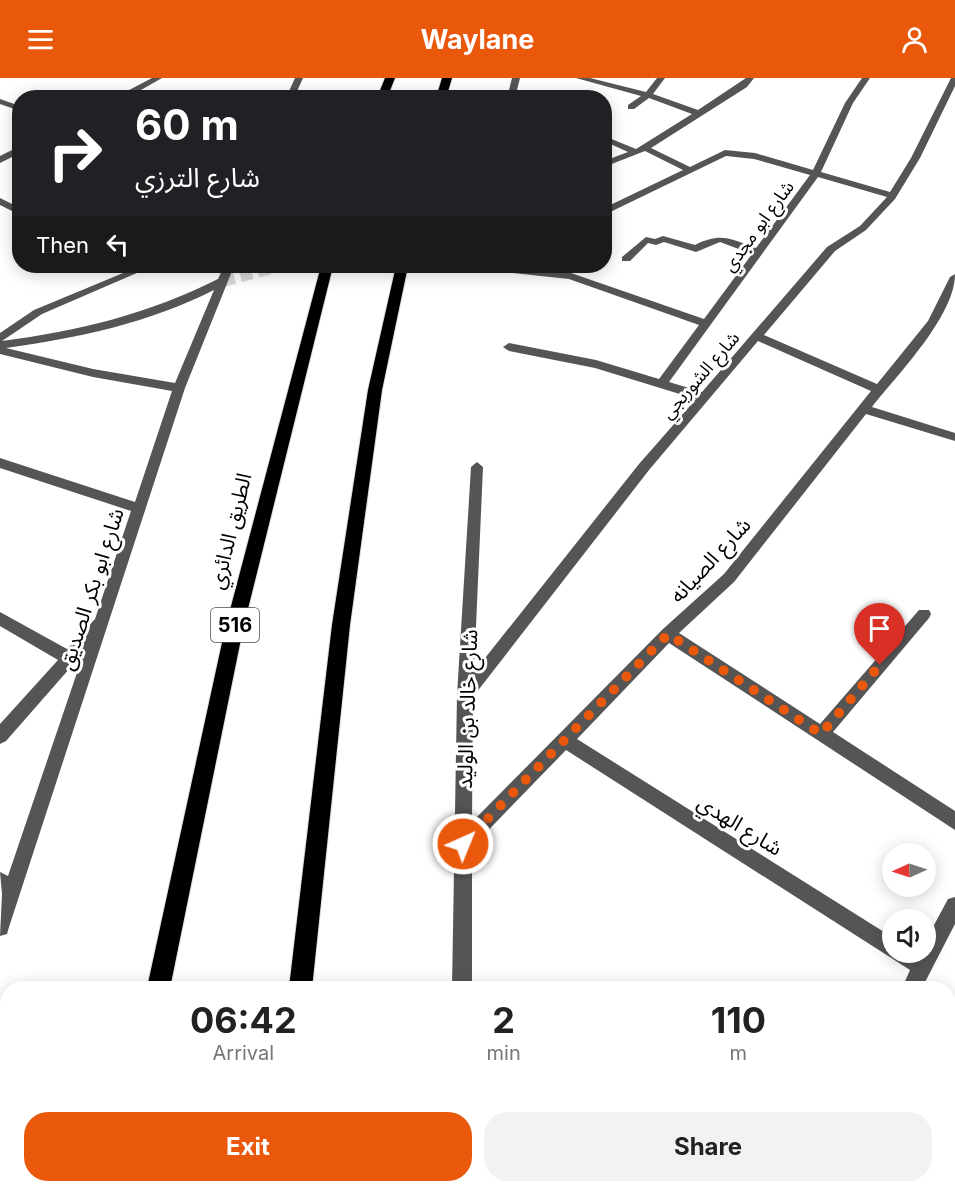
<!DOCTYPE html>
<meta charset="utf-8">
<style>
:root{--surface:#fff;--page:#f2f2f2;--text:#222;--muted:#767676;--accent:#ea580c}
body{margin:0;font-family:Inter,"Noto Sans Arabic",sans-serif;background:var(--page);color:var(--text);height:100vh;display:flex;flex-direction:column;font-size:22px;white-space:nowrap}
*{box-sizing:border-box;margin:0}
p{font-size:20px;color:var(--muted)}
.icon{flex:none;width:33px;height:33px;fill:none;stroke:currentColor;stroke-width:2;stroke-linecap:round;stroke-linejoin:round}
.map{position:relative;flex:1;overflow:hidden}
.sheet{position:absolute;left:0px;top:903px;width:956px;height:212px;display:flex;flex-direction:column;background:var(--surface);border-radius:24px 24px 0 0;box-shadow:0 3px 15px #0003}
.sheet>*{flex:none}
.top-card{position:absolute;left:12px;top:12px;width:600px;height:183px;border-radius:24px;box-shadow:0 3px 15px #0003;background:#202124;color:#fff;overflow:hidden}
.needle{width:39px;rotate:267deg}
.controls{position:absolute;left:882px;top:765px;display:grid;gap:12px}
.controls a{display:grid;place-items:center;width:54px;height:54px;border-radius:50%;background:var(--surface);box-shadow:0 3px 15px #0003;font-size:30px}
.pin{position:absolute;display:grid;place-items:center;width:51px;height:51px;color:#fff;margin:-62px -26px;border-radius:50% 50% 50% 0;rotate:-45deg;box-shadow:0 0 6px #0007}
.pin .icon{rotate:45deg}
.me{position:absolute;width:66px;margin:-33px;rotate:44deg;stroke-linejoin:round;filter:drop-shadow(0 0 4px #0008)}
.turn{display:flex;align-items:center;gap:21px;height:126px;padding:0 24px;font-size:27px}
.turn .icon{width:78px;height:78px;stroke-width:2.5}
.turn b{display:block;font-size:42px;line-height:51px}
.then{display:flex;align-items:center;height:57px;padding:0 24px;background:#0003;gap:12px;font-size:22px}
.eta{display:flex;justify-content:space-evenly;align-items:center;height:102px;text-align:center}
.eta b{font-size:36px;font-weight:700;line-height:42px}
.action{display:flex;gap:12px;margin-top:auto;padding:12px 24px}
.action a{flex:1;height:69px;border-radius:24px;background:var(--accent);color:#fff;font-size:24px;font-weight:700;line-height:69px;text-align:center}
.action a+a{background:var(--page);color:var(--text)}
header{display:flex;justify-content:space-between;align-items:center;height:78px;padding:0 24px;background:var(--accent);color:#fff;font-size:27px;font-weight:700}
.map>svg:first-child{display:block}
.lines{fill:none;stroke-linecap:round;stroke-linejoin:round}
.minor-tunnel{stroke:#d9d9d9;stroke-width:12;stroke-dasharray:12 6;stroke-linecap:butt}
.highway-casing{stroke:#dbdbdb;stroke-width:2}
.minor{fill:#555;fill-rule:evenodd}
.highway{fill:#000;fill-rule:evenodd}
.route{stroke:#ea580c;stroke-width:10;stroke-dasharray:0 18}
.labels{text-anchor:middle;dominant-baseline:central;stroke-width:6;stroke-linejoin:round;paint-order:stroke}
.far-street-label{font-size:18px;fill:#000;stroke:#fff}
.shield{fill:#fff;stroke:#4c4c4c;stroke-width:1.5}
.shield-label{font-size:20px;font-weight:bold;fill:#000}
.street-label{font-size:21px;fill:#000;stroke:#fff}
</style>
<header><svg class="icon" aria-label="menu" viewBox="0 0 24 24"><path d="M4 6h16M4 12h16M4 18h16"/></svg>Waylane<svg class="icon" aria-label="person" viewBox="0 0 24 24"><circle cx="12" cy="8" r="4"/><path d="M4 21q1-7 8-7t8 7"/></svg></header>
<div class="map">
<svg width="955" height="1114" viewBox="0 0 955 1114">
<rect width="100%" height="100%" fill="#fff"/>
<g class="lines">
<polyline class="minor-tunnel" points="223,203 278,188"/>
<defs>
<g id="highway">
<polygon points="385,0 395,0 387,20 377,20"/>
<polygon points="442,0 452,0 446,20 436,20"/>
<polygon points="321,188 333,188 243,551 170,910 147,910 225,551"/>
<polygon points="396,188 408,188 382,312 350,547 312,910 289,910 332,547 368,312"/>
<polygon points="107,1107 133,1107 132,1114 106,1114"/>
<polygon points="266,1107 292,1107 291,1114 265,1114"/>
</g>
</defs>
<use href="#highway" class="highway-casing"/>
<g class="minor">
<polygon points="152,0 162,0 141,12 191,20 133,16 125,20 114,20"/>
<polygon points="295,0 303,0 294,20 286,20"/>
<polygon points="512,0 520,0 515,20 507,20"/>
<path d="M576 0H590L646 14 657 0H665L653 16 698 32 746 0H754L747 9 651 70 690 89 725 72 755 75 813 92 845 25 862 0H870L853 25 821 94 890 114 911 80 951 0H955V8L920 80 895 121 866 152 835 173 764 257 877 306 928 243 950 199 955 196C955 238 898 296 872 329L955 355V363L866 336 734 504 679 555 820 646 919 532H929L931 536 929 540 833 654 955 733V752L669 565 577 661 892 859V874H926V862L948 821 955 819V846L922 910H902L910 892 566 672 472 769V910H452L457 617 471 389 477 384 483 389 474 594 639 386 696 321 595 290 509 273 503 269 509 265 596 282 659 301 699 247 569 201 483 192 478 189 499 188 571 195 704 241 752 176 720 164 696 174 664 164 656 167 648 165 630 183H622V179L646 159 655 161 663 158 695 167C721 154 730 161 756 170L810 97 754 81 726 78 604 137V130L683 92 645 73 604 89V83L628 74 604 63V58L636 71 692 36 649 20 634 31H628V27L641 18ZM818 99 887 119 860 148 827 169 702 314 669 304ZM758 263 871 313 724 496 663 551 472 744 473 619 649 392Z"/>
<polygon points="0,21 20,28 20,33 0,26"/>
<polygon points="20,68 20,75 0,85 0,78"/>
<polygon points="0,120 20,130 20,137 0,127"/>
<path d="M140 188H153L42 236 2 263C78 253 149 236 218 201L224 188H234L185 310 9 849 7 856 0 858 2 816 0 794 8 798 84 574 6 663 0 666V646L58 582 0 548V534L67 571 95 541 131 433 0 390V380L135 424 172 313 93 299 0 276V255L34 232ZM214 212 175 305 93 291 6 270C78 260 149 245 214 212Z"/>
<polygon points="948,1005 955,1008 955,1032 948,1030"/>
<rect x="455" y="1107" width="22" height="7"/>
<polygon points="742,1107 771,1107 774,1114 745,1114"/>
<polygon points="821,1107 843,1107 840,1114 818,1114"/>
</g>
<use href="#highway" class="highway"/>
</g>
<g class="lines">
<polyline class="route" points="463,766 668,556 821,656 880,587"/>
</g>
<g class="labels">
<g class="far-street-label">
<text transform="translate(758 148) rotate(-54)">شارع ابو مجدي</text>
<text transform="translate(700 297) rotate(-49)">شارع الشوربجي</text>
</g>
<rect class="shield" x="211" y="530" width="48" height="34" rx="4.5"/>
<g class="shield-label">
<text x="235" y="547">516</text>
</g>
<g class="street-label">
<text transform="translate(230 453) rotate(-76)">الطريق الدائري</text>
<text transform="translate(710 482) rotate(-47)">شارع الصيانه</text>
<text transform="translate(91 511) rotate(-72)">شارع ابو بكر الصديق</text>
<text transform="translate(467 631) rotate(-88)">شارع خالد بن الوليد</text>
<text transform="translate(740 747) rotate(32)">شارع الهدي</text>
</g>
</g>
</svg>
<div class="controls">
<a><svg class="needle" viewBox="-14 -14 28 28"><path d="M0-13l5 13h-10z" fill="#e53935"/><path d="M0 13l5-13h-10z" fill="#767676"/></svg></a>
<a><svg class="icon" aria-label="sound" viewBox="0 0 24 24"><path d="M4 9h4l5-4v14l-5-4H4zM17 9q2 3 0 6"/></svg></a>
</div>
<div class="pin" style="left:880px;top:587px;background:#d93025"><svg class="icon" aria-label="arrive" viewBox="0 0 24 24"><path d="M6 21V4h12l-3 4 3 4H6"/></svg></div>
<svg class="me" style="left:463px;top:766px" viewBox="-20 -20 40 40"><circle r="17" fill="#ea580c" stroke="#fff" stroke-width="3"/><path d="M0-11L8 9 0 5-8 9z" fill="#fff"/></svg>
<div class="top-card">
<div class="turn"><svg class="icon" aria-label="right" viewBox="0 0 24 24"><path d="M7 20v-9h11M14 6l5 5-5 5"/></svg><div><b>60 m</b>شارع الترزي</div></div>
<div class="then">Then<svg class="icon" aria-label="left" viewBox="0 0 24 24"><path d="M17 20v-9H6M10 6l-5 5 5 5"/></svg></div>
</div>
<section class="sheet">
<div class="eta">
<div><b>06:42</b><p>Arrival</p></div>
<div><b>2</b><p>min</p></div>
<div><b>110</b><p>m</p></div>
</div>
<div class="action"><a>Exit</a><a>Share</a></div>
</section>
</div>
